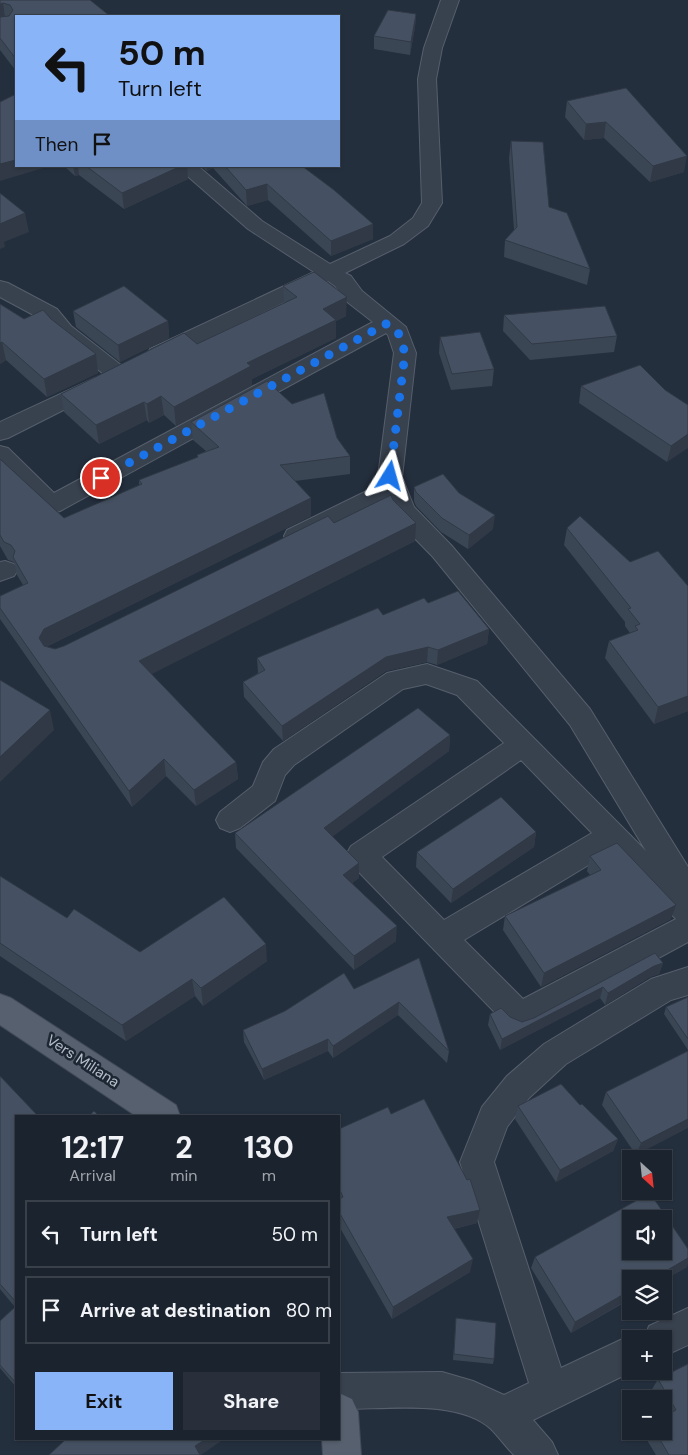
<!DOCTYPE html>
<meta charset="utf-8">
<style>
:root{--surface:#1b232e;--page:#282f3a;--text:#f1f3f6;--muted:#a0a4aa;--line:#39404a;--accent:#8ab4f8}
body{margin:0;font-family:"DM Sans",sans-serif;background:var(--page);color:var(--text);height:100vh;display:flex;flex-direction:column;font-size:19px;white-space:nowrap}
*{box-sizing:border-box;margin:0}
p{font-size:16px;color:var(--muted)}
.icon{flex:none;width:28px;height:28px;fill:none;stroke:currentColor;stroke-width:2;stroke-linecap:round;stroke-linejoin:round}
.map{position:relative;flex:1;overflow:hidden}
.details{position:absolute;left:15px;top:1115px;width:325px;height:325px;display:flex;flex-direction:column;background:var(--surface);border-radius:0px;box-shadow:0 1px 4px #0004,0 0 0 1px var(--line)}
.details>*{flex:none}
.hud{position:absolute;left:15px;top:15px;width:325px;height:152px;border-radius:0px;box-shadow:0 1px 4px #0004,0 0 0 1px var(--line);background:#8ab4f8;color:#111;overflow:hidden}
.needle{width:32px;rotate:153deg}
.tools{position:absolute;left:622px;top:1150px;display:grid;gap:10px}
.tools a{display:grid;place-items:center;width:50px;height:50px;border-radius:0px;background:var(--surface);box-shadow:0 1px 4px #0004,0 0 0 1px var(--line);font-size:25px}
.pin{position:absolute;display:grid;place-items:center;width:42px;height:42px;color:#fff;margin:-21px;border:2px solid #fff;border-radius:50%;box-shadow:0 1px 5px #0007}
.me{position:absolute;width:55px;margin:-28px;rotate:8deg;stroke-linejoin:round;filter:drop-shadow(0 0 4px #0008)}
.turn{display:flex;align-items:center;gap:18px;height:105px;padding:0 20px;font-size:22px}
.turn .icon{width:65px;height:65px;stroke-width:2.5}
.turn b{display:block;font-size:35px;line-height:42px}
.then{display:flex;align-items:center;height:48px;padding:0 20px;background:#0003;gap:10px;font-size:19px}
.eta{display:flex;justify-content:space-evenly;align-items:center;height:85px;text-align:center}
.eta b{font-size:30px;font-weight:700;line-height:35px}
.action{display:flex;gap:10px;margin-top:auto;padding:10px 20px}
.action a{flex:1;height:58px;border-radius:0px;background:var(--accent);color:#111;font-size:20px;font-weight:700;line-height:58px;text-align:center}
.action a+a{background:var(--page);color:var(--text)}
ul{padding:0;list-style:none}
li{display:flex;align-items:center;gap:15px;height:68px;margin:0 10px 8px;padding:0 10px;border:2px solid var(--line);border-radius:0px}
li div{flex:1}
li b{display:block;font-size:19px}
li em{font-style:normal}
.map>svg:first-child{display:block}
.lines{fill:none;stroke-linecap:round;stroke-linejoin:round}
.minor-casing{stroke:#565f6c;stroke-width:2}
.major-casing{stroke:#414a57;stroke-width:2}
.minor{fill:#38414e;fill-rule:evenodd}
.major{fill:#56606e;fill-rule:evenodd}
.wall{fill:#3b4654}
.shaded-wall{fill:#303945}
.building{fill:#455162;stroke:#303945;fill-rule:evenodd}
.route{stroke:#1a73e8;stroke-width:9;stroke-dasharray:0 16.2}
.labels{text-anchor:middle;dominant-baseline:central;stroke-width:5;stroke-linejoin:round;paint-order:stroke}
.street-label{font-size:15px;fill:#b4bcc9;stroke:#1d2633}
</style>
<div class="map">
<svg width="688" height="1455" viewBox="0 0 688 1455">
<rect width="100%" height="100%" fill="#242f3e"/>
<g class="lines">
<defs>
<g id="minor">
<path d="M441 0H459L442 48 436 79 442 203 428 226 404 244 345 273 351 276 362 291 406 327 416 353 402 477 414 507 451 545 590 709 688 867V942L531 1027 520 1031 509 1027 351 864 346 855 351 846 504 743 457 695 426 684 403 689 294 765 285 775 275 801 240 828 230 832 220 828 216 820 220 812 253 786 263 762 274 749 387 673 427 664 477 681 646 851 570 725 433 557 394 517 387 501 305 542 296 545 287 542 284 536 287 530 381 484 378 477 394 353 388 335 386 333 60 511 51 514 42 511 0 468V446L8 448 54 493 373 322 346 301 335 286 328 281 166 359 158 361 150 359 147 354 150 349 314 272 248 229 176 166H198L262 221 330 264 390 236 413 218 422 203 418 79 424 48ZM521 760 592 833 444 920 382 857ZM610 852 676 919 523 999 464 940Z"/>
<polygon points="0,281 8,283 57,309 71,326 126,369 129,374 126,379 118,381 110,379 55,336 41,319 0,297"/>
<polygon points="95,378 103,380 106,385 103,390 8,438 0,440 0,422"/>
<polygon points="5,561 14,564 18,570 14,576 0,581 0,562"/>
<path d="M688 967V995L671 1000 566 1064 529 1098 507 1127 494 1162 561 1368 631 1335 640 1339H631L633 1371 533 1420 552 1442 558 1455H514C506 1447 499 1437 491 1429 457 1398 383 1410 339 1409V1373L442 1372 473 1381 504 1395 529 1383 460 1162 482 1107 507 1076 544 1044 651 979Z"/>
<polygon points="688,1308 688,1345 664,1356 664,1339 644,1339 649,1326"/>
</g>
<g id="major">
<polygon points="0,994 11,998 176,1105 180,1116 136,1116 0,1025"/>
<polygon points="339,1393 352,1399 358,1412 361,1455 323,1455 322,1439 339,1439"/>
</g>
</defs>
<use href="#minor" class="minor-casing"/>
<use href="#major" class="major-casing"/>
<use href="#minor" class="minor"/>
<use href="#major" class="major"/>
</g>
<g class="wall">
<polygon points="0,0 90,0 16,16 16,71 0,50"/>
<polygon points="416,14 415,27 410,55 374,49 374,36"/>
<polygon points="626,88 684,172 650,182 604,138 584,140 565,117 567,101"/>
<polygon points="511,141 549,207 590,269 587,285 504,257 505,240 514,230 509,158"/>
<polygon points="64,166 187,166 188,179 124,209 79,175 75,176"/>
<polygon points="201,166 302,166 373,224 373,239 331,256 268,200 247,206 213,168 207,171"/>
<polygon points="283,286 346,316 336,321 336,338 252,379 252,385 176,426 164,415 149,423 147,420 99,444 64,412 61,394 197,344 284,303"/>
<polygon points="0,304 24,319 51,319 96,354 98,373 47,397 6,360 0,364"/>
<polygon points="73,311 168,321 169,338 120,362 76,327"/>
<polygon points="504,315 617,336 614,352 530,360 503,331"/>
<polygon points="440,337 494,369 492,386 451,390 439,353"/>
<polygon points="581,386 665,390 688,405 667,462 579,403"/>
<polygon points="292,404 337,438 350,456 350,474 295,481 311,516 48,646 48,647 55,649 64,646 334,523 415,541 151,674 236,762 238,779 196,806 166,776 132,807 0,619 0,596 23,585 17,575 14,562 8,560 0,546 0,459 64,518 139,485 139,480 197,458 197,455 206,451 193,440 191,422"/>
<polygon points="414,487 459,493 493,529 468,549 441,532 416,506 414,501"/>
<polygon points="567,528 630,562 688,711 654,724 605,658 609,641 630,633 625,626 625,622 564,545"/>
<polygon points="428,603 489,629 487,644 437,665 427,662 386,671 283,741 244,697 243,682 258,673 257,658 383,615"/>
<polygon points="450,735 449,751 332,836 359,863 359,878 352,883 396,941 354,970 236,848 235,833"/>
<polygon points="536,832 534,847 451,903 416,867 417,852"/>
<polygon points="590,856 671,919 541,987 503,930 505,916 590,875 587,871"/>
<polygon points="0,876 67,918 140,952 267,961 203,1006 195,996 126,1041 0,956"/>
<polygon points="655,953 663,963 659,974 650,977 605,1005 600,998 500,1050 488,1025 490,1014 510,1017 522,1022 534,1018"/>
<polygon points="419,958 449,1051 447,1063 398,1015 333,1058 328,1051 264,1080 244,1042 243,1030 354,989"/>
<polygon points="688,997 688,1050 664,1014 666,1007"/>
<polygon points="688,1051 636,1155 602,1105 606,1092"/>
<polygon points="0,1076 16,1116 16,1387 0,1368 0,1321 15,1307 0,1289"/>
<polygon points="580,1105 618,1139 613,1151 556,1182 515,1119 518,1106"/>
<polygon points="391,1114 477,1223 454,1229 470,1272 392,1319 339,1226 339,1129"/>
<polygon points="535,1257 687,1267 571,1333 531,1268"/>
<polygon points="456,1318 494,1359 493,1364 453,1360"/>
<polygon points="688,1364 688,1455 656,1455 644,1435 646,1431 664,1431 665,1416 664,1413 664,1399 655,1399 651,1391 658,1379"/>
</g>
<g class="shaded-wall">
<polygon points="3,3 5,18 0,19 0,4"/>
<polygon points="416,14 415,27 410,55 411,42"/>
<polygon points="606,122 604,138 584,140 586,124"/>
<polygon points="687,156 684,172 650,182 653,166"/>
<polygon points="16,160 16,166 50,166 0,181 0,164"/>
<polygon points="73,166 78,166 79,175 75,176"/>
<polygon points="181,166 187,166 188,179 124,209 122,193"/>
<polygon points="206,166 213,166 213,168 207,171"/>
<polygon points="267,184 268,200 247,206 246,190"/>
<polygon points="25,213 29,232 4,242 5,247 0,249 0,224"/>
<polygon points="373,224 373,239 331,256 331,241"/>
<polygon points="347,297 346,316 336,321 336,338 252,379 252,385 176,426 174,407 323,309"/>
<polygon points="168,321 169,338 120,362 118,345"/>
<polygon points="2,342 6,360 0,364 0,343"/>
<polygon points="96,354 98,373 47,397 44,379"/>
<polygon points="161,396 164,415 149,423 147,404"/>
<polygon points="144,402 147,420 99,444 96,425"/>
<polygon points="688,434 688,448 667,462 671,446"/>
<polygon points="311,498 311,516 48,646 43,656 39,638 44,629"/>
<polygon points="495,515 493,529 468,549 469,535"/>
<polygon points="416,523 415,541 142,679 139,661"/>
<polygon points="489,629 487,644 437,665 438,650"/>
<polygon points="428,647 427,662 386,671 283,741 282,726 386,657"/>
<polygon points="688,696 688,711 654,724 658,707"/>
<polygon points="50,710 54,730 0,782 0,757"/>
<polygon points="450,735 449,751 324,843 324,828"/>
<polygon points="164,759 166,776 132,807 129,791"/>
<polygon points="236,762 238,779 196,806 194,790"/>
<polygon points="536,832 534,847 451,903 453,889"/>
<polygon points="359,863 359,878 343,889 343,875"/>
<polygon points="676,905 671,919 541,987 544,973"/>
<polygon points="397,926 396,941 354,970 354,956"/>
<polygon points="266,944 267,961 203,1006 201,988"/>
<polygon points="663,963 659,974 650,977 605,1005 608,993 654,966"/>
<polygon points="192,979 195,996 126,1041 122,1025"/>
<polygon points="603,987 600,998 500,1050 502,1039"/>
<polygon points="399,1002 398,1015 333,1058 333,1046"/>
<polygon points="328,1039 328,1051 264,1080 262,1069"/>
<polygon points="688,1119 688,1128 636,1155 641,1143"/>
<polygon points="618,1139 613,1151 556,1182 560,1170"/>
<polygon points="480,1210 477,1223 445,1231 447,1217"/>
<polygon points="688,1258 688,1264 687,1267 664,1280 664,1279 652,1279"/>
<polygon points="473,1259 470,1272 392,1319 393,1307"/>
<polygon points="631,1290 631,1298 571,1333 575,1322"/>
<polygon points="206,1439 224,1439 201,1455 197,1455 195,1446"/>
</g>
<g class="building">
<polygon points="0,0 90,0 110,16 16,16 16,59 0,38 0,17 9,16 13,10 10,5 3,3 0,4"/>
<polygon points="388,10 416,14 411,42 374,36"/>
<polygon points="626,88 687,156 653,166 606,122 586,124 567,101"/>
<polygon points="16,94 16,160 0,164 0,102"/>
<polygon points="511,141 543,142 549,207 567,213 590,269 505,240 517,227"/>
<polygon points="86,166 181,166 122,193"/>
<polygon points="225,166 302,166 334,190 373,224 331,241 267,184 246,190"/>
<polygon points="0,193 25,213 0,224"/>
<polygon points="314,272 347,297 323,309 336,320 247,363 251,366 174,407 161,396 147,404 144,402 96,425 61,394 184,333 197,344 297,297 283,286"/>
<polygon points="124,286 168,321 118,345 73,311"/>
<polygon points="0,304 24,319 43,310 51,319 96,354 44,379 2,342 0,343"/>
<polygon points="605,306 617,336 532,344 504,315"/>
<polygon points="480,332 494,369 452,374 440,337"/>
<polygon points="640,365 665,390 688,405 688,434 671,446 581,386"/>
<polygon points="267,381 292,404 324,393 337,438 350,456 280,465 311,498 44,629 39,638 44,646 55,649 64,646 328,516 334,523 391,495 393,500 416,523 139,661 236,762 194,790 164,759 129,791 0,608 0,596 28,583 13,557 15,551 11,545 4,542 0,535 0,459 64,518 142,484 139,480 198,457 197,455 219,447 191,422"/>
<polygon points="443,474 459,493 495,515 469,535 442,518 416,492 414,487"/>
<polygon points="580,516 630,562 658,551 688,586 688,696 658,707 609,641 638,630 635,626 640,624 628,609 631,608 567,528"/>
<polygon points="458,591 489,629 438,650 428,647 386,657 282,726 243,682 265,670 257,658 378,608 383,615 424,598 428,603"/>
<polygon points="0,680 50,710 0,757"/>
<polygon points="418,708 450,735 324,828 359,863 343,875 397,926 354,956 235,833"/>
<polygon points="501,797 536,832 453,889 417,852"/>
<polygon points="617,843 676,905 544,973 505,916 601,870 590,856"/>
<polygon points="0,876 67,918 74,909 140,952 224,897 266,944 201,988 192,979 122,1025 0,943"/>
<polygon points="655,953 663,963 654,966 608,993 603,987 502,1039 490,1014 501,1008 510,1017 522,1022 534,1018"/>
<polygon points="419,958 449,1051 399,1002 333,1046 328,1039 262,1069 243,1030 285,1011 344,973 354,989"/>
<polygon points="688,997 688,1039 666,1007"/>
<polygon points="688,1051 688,1119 641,1143 606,1092"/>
<polygon points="0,1076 38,1116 16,1116 16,1302 0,1284"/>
<polygon points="561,1084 580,1105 582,1104 618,1139 560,1170 518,1106"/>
<polygon points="424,1099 467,1180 470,1179 480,1210 447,1217 473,1259 393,1307 339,1212 339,1199 343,1197 339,1188 339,1129 388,1107 391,1114"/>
<polygon points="94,1111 99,1116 89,1116"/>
<path d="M650 1193 688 1249V1258L652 1279H631V1290L575 1322 535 1257ZM631 1219H664V1251H631Z"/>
<polygon points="16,1306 16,1383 0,1365 0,1321"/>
<polygon points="456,1318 496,1323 494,1359 454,1354"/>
<polygon points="688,1364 688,1455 669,1455 655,1431 664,1431 664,1416 676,1410 658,1379"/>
<polygon points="66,1439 206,1439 195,1446 200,1455 49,1455"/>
</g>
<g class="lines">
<polyline class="route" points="101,478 386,324 398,332 405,353 390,476"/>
</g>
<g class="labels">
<g class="street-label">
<text transform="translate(83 1061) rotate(33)">Vers Miliana</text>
</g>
</g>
</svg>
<div class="tools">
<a><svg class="needle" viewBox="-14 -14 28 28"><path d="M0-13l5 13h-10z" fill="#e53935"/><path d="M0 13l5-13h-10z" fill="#a0a4aa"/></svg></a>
<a><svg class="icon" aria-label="sound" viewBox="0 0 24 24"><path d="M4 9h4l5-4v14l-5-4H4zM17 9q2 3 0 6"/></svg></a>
<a><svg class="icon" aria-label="layers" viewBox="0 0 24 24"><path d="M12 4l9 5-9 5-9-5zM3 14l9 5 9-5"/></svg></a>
<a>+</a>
<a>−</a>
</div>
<div class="pin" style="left:101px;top:478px;background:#d93025"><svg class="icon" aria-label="arrive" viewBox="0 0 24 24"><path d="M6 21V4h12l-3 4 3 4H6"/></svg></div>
<svg class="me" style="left:390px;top:476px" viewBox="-20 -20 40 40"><path d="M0-17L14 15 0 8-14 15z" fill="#1a73e8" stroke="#fff" stroke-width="4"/></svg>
<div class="hud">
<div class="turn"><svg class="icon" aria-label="left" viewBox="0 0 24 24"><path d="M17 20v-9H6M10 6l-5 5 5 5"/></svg><div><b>50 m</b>Turn left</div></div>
<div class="then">Then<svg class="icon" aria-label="arrive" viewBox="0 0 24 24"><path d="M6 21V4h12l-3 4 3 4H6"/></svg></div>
</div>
<section class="details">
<div class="eta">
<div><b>12:17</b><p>Arrival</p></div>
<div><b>2</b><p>min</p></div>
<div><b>130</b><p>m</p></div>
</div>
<ul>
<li><svg class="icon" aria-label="left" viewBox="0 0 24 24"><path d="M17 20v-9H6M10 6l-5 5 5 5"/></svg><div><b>Turn left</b></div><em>50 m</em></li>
<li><svg class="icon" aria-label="arrive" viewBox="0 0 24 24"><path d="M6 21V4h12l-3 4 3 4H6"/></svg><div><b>Arrive at destination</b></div><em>80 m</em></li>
</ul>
<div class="action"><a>Exit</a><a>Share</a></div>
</section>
</div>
